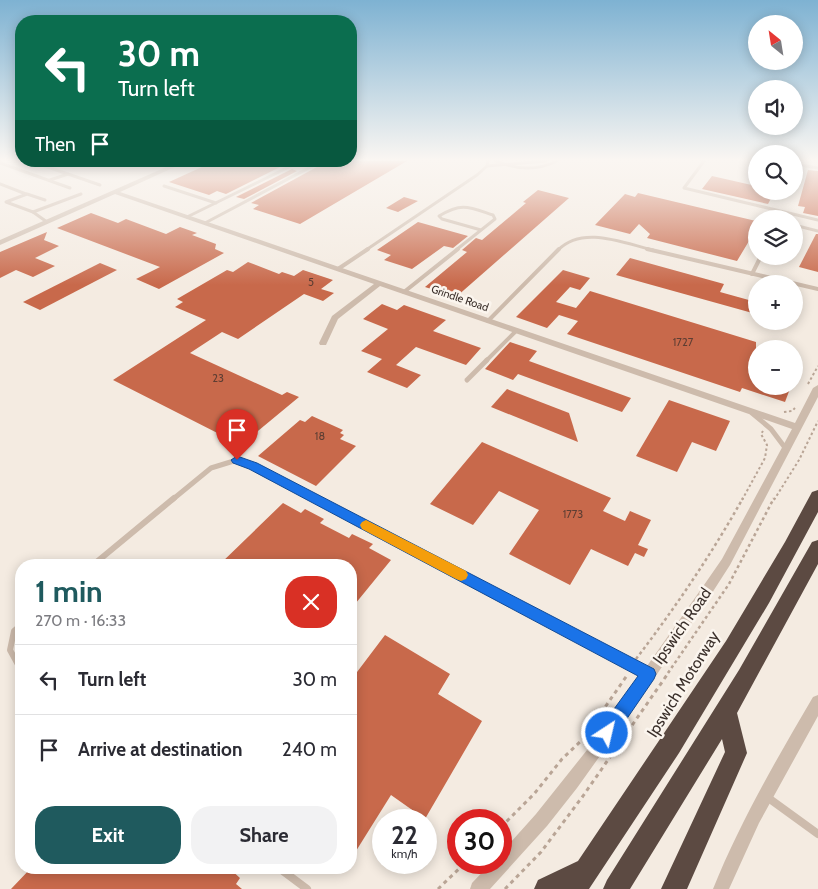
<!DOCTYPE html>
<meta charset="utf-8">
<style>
:root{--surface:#fff;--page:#f2f2f3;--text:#2b2b33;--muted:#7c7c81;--line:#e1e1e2;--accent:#1f5a5e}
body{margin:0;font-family:Cabin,sans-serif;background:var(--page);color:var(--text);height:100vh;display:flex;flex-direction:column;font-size:19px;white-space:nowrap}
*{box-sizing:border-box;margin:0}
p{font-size:16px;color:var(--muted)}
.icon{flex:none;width:28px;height:28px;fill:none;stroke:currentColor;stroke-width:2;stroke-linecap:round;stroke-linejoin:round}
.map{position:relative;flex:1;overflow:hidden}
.details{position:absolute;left:15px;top:559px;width:342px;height:315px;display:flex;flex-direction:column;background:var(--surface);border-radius:20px;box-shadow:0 2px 12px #0003}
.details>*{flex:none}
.banner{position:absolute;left:15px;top:15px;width:342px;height:152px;border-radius:20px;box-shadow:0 2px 12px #0003;background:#0b6e4f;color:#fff;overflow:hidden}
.needle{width:32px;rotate:330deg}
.controls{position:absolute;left:748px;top:15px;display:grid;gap:10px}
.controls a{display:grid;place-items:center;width:55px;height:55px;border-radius:50%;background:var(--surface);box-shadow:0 2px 12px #0003;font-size:25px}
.speed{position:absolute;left:372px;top:809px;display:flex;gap:10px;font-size:25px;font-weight:700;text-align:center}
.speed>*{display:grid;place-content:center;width:65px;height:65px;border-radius:50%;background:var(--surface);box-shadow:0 2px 12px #0003;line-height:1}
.speed small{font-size:12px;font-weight:400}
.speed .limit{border:8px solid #d22;background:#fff;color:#111}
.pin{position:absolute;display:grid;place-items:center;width:42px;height:42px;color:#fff;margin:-51px -21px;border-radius:50% 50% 50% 0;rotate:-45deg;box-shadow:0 0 5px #0007}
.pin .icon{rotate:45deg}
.me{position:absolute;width:55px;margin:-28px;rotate:35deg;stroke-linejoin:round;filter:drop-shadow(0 0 4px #0008)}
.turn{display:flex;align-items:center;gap:18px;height:105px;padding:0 20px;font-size:22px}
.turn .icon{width:65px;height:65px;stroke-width:2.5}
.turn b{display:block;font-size:35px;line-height:42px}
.then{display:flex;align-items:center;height:48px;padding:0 20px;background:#0003;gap:10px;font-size:19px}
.round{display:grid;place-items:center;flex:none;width:52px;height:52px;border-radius:20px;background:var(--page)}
.headline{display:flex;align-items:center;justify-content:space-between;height:85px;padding:0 20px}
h1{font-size:30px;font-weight:700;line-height:38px;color:var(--accent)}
.cta{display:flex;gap:10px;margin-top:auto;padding:10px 20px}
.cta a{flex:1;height:58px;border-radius:20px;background:var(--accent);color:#fff;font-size:20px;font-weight:700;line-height:58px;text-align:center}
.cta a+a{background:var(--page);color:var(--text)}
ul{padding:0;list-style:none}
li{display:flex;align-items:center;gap:15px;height:70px;padding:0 20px;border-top:1px solid var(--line)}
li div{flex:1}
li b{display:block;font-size:19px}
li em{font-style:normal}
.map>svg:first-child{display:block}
.building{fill:#c8694b}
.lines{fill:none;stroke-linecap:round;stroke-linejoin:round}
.path-far2{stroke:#b9a596;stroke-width:2;stroke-dasharray:2.5 2.5;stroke-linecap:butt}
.path-far1{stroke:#b9a596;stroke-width:2.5;stroke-dasharray:3 3;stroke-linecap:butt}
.path{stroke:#b9a596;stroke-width:3;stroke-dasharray:4 4;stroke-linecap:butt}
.lane-far4{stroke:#cdbbac;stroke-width:3}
.lane-far3{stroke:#cdbbac;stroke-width:4}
.lane-far2{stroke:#cdbbac;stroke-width:5}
.lane-far1{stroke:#cdbbac;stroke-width:6}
.lane{stroke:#cdbbac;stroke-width:8}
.street{fill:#cdbbac;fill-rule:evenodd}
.highway{fill:#5c4a42;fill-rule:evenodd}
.route{fill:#1a73e8;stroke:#114b97}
.slow{fill:#f59e0b}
.labels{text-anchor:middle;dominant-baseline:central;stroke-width:5;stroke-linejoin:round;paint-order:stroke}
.number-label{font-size:11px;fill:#5e3e33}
.far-street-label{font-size:11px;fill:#3b302b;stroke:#fbf5ee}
.near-street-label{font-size:16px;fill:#3b302b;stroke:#fbf5ee}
</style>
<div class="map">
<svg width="818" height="889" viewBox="0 0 818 889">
<rect width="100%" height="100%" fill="#f4ebe1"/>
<g class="building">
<polygon points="215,161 265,161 282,166 226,194 217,191 209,195 169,182"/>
<polygon points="328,161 407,161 300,224 253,209 259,205 251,203"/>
<polygon points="292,169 297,171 244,199 236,197"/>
<polygon points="808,170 818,171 818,216 803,213 805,207 798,206"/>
<polygon points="712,176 756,186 756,191 775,191 768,204 702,189"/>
<polygon points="538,190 569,198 456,297 425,287 467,252 462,250 476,238 482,240 526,203 523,202"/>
<polygon points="638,193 756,221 756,237 752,236 737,261 647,238 650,234 639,224 630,234 595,225 625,194 635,197"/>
<polygon points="404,197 418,201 398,212 386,208"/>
<polygon points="91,213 118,223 126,219 166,234 180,227 197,233 192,235 216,244 215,249 224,253 159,289 136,279 160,267 57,228"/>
<polygon points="418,222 468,236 453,248 444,246 412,269 384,260 391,255 377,250"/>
<polygon points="47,232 44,240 59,246 35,258 55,266 33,277 16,270 0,278 0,252"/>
<polygon points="816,234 818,234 818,272 799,267"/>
<polygon points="630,258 724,284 720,292 756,302 756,314 616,275"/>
<polygon points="248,262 279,274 282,272 294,276 303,270 333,280 321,289 334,293 323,301 304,294 238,339 222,332 190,353 282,395 287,392 299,397 241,445 113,380 206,320 175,307 183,302 177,299 227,270 233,272"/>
<polygon points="100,263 117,270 40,310 23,302"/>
<polygon points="563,270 590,278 580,290 570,287 556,302 576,308 590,291 756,342 756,358 749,374 756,376 756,386 791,386 785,402 742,388 740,392 567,334 578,321 559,315 547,328 516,317"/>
<polygon points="382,304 397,310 404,305 446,320 433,331 481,348 466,365 416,347 396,365 421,375 407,388 367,372 382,359 361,351 388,329 363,319"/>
<polygon points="510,342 537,351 529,361 631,398 622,412 518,374 513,380 485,369"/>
<polygon points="507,389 569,413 578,442 491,407"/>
<polygon points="669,400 730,421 716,451 692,442 677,472 636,456"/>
<polygon points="312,416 343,430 340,433 344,435 340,439 356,446 316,486 258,456 300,420 305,422"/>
<polygon points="482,442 611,498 603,511 625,521 630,511 651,520 638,545 648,549 644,557 635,553 628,566 591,549 570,585 509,554 539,510 499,491 473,525 430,504"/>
<polygon points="283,503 301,513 305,509 324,519 320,523 349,538 352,534 373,544 369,548 391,560 351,609 351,565 219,565"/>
<polygon points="385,635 450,674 438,694 482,721 425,819 391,795 351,859 351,680"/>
<polygon points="31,868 229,868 240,878 236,884 242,889 11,889"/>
</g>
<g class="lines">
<g class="path-far2">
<polyline points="808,384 818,366"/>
<polyline points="784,412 792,411 795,408"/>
<polyline points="742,500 765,458 767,445 761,434 763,431"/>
<polyline points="774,500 799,460 818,421"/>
</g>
<g class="path-far1">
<path d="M636 659C675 608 711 555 743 498"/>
<polyline points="668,673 729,584 774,498"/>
</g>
<g class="path">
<polyline points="501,827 534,794 562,759 583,739 628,674"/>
<polyline points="438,889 466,862"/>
<polyline points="505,889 541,852 583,796 669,672"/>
</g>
<g class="lane-far4">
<polyline points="30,161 100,185"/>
<path d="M496 161C517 170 537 171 557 161"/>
<polyline points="704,161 684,188 818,220"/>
<polyline points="0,163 70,188"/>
<polyline points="794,164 818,168"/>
<polyline points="487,166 546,161"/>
<polyline points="50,180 68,174"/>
<polyline points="0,184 26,194"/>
<polyline points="164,186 216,203"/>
<polyline points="45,200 27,194 6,202 33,212 47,222"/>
<polyline points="33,212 81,194"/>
<polyline points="187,217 301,161"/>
<polyline points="205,223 322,161"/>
<polyline points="794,225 818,231"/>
<polyline points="366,250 477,175 487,166 488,161"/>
<path d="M456 250 495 219 493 215C469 207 462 202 439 216L442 219 481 230"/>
<path d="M558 250C583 225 623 243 653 250"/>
</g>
<g class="lane-far3">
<polyline points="647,249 818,289"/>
<polyline points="338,269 368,249"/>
<polyline points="752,274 761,256"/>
<polyline points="404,292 458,249"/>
<polyline points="488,321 559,249"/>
<polyline points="486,361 516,331"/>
</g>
<g class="lane-far2">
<polyline points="467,380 487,360"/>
<polyline points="752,413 771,429 786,449"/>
<polyline points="172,500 211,468 237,460 253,466 317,500"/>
</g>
<g class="lane-far1">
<polyline points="315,498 646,673"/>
<polyline points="93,565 174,498"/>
<polyline points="21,625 14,631 10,650 21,670"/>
</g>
<g class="lane">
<polyline points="644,672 648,674"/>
<polyline points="767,797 818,834"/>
<polyline points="279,868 307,889"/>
</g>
<g class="street">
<polygon points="180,161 188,161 120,192 795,423 813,388 818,385 818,397 730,565 712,593 632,711 577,788 547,826 490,889 470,889 472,883 492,862 501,862 501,853 536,814 595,740 704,585 722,559 792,429 380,286 338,319 326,345 320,345 319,343 332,316 374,284 115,194 0,245 0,240"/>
<path d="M818 695V716L759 823 729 889H713C740 822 776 760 813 697Z"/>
</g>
<g class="highway">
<polygon points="818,490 818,512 769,603 679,753 589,889 534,889 538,880 578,861 726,641 785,542 812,492"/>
<polygon points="818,540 818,564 737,713 747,753 687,889 661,889 725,752 722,739 630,889 603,889 607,880 739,670 812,542"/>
</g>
</g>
<linearGradient id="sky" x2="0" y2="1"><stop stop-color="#7eb2d2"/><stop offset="0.56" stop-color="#faf6f2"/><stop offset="1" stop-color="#faf6f2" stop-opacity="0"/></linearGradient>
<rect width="818" height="285" fill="url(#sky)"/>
<polygon class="route" points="237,456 257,463 654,669 656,674 654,679 613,739 607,741 601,739 599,733 601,727 638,676 249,469 233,463 231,460"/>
<polygon class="slow" points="366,520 466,571 468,575 466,579 461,581 456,579 362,529 360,525 362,522"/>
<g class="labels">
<g class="number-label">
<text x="311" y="282">5</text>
<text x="683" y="342">1727</text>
<text x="218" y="378">23</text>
<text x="320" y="436">18</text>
<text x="573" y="514">1773</text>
</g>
<g class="far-street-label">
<text transform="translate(460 298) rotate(19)">Grindle Road</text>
</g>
<g class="near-street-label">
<text transform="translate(682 626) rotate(-55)">Ipswich Road</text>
<text transform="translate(683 684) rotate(-58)">Ipswich Motorway</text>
</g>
</g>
</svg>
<div class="controls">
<a><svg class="needle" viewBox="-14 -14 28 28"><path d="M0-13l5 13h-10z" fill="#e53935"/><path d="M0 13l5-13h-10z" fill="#7c7c81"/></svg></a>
<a><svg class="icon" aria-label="sound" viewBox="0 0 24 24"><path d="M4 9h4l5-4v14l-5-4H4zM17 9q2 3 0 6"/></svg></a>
<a><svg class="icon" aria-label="search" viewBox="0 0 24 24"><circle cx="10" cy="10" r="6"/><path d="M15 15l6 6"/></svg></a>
<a><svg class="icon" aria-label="layers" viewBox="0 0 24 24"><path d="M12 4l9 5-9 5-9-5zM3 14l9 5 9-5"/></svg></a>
<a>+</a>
<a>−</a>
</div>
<div class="speed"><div>22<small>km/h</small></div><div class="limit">30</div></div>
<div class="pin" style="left:237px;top:460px;background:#d93025"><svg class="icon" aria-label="arrive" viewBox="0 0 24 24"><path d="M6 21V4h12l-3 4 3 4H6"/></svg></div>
<svg class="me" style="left:607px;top:733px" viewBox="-20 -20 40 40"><circle r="17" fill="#1a73e8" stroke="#fff" stroke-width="3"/><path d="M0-11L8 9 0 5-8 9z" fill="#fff"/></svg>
<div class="banner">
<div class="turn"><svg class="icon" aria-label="left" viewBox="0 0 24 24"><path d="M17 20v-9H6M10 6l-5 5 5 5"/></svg><div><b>30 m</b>Turn left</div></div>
<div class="then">Then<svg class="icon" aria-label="arrive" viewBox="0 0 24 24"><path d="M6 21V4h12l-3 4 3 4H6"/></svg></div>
</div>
<section class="details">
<div class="headline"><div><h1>1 min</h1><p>270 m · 16:33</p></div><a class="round" style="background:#d93025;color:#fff"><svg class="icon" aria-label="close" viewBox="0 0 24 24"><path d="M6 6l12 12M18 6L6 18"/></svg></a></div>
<ul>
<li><svg class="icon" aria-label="left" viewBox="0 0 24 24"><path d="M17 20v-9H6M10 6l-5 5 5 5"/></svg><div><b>Turn left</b></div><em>30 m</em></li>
<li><svg class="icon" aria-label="arrive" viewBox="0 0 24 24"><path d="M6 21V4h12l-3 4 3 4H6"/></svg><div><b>Arrive at destination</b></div><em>240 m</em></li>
</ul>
<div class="cta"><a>Exit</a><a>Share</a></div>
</section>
</div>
